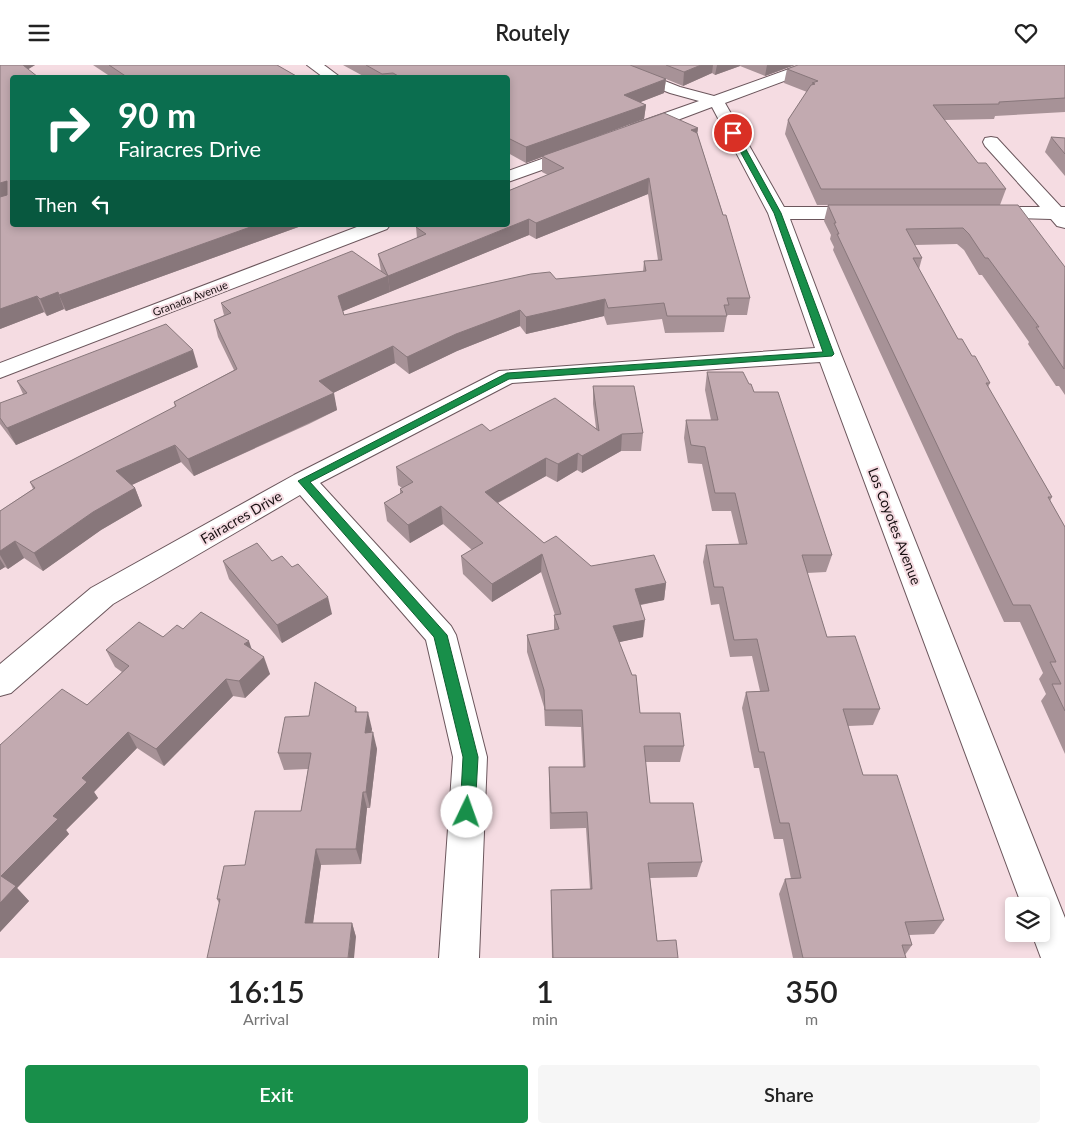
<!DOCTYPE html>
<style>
:root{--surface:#fff;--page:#f6f6f6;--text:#222;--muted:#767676;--accent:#188f4a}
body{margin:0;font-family:Lato,sans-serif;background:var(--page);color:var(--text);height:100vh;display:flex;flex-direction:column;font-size:19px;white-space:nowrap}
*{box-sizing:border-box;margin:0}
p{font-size:16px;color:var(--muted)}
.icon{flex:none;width:28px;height:28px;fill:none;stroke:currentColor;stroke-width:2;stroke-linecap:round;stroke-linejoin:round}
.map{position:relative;height:893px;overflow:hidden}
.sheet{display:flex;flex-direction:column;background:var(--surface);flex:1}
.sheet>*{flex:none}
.hud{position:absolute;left:10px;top:10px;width:500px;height:152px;border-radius:5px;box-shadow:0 2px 8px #0003;background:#0b6e4f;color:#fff;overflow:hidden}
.tools{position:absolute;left:1005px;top:832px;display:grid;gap:10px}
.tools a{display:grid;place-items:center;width:45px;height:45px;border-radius:5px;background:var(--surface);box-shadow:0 2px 8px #0003;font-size:25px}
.pin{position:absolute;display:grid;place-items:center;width:42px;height:42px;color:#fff;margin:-21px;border:2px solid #fff;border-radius:50%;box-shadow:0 1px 5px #0007}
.me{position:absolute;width:55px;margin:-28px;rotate:3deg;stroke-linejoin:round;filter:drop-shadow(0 0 4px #0008)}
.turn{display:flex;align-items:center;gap:18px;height:105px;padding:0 25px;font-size:22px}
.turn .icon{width:65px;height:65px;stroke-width:2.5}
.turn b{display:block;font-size:35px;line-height:42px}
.then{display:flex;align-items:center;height:48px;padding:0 25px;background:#0003;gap:10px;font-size:19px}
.eta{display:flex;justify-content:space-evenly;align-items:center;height:85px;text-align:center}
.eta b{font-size:30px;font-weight:600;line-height:35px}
.primary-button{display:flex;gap:10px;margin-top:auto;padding:10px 25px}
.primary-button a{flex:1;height:58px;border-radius:5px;background:var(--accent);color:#fff;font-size:20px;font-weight:600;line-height:58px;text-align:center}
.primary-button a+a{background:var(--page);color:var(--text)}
header{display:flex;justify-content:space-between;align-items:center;height:65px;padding:0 25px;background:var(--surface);font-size:22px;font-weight:600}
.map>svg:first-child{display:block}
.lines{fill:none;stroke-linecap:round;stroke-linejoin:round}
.minor-casing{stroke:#6b565c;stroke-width:2}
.minor{fill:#fff;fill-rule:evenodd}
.wall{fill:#a79297;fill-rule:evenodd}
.shaded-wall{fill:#88777b}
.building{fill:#c2aab0;stroke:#88777b}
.route{fill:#188f4a;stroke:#105d30}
.labels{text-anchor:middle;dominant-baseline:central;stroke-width:4;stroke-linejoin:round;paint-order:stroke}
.far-street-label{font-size:11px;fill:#170f11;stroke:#f5dce2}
.street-label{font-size:14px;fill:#170f11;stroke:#f5dce2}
</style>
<header><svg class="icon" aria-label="menu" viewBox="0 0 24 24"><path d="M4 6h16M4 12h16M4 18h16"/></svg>Routely<svg class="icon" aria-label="heart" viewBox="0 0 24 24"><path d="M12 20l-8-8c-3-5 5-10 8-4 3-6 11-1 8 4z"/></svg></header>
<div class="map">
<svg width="1065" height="893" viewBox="0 0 1065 893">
<rect width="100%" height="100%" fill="#f5dce2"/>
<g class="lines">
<defs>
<g id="minor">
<polygon points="307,0 324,0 340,12 323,12"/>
<polygon points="604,0 624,0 680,22 714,31 800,0 821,0 819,3 725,38 784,142 864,142 871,144 874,148 871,152 864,154 790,154 841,289 1065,853 1065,893 1041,893 1032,869 1041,869 1041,841 1022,841 820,297 512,318 320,418 451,561 456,570 487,692 479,893 439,893 453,692 426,575 300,430 113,539 11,628 0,631 0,599 91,523 294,410 499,306 815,283 768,148 712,42 643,68 631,68 629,64 631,60 699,36 670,28 606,3"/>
<polygon points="991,72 997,73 1061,142 1065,142 1065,163 1057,161 1051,154 980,152 977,148 980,144 987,142 1040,142 985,81 983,77 985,73"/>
<polygon points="578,81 584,82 587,86 584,90 508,117 508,106"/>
<polygon points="362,160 390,160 387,164 0,313 0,298"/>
</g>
</defs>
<use href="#minor" class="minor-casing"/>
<use href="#minor" class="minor"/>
</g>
<g class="wall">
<polygon points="0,0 35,0 28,4 12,160 304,160 66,246 64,244 47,251 44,247 0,264"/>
<polygon points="93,0 277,0 298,12 111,12"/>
<path d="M343 0H795L765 11 740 1 715 10 712 8 683 21 666 14 664 28 640 37 646 40 644 54 560 85 698 63 697 68 750 233 747 250H727L724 267 665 268 662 254 607 260 604 251 526 269 520 261 457 286 409 309 395 298 333 328 337 345 309 359 194 411 181 397 132 420 135 423 142 441 101 465 43 506 24 493 8 504 5 502 0 505V446L33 424 30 417 175 342 174 337 234 305 218 272 214 255 224 250 221 238 381 206 378 189 417 173 416 162 548 110 542 107V92L526 98 508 88V12H365ZM648 129 658 195 644 196 643 207 556 214 344 250 343 246 529 170 536 174Z"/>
<polygon points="1065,0 1065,47 995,51 994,54 944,55 978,98 1006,124 1000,140 1065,202 1065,330 1059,321 1056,321 1028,279 1029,277 982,210 979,210 964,185 957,179 915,180 922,193 919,204 958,274 972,291 990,318 988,322 1052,432 1050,436 1065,462 1065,689 1041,636 1046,629 1039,614 1043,608 1020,557 1004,557 833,185 834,182 830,174 831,170 824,156 828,140 817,140 785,69 788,55 807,27 784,18 787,4"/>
<polygon points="1051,72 1065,73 1065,111 1045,87"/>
<polygon points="198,302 16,380 0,359 0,353 23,329 17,316"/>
<polygon points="707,307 749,319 754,327 832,490 826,507 807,508 827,572 880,644 873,660 848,661 863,710 944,855 934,869 909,870 912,880 905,890 906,893 793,893 779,829 785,814 791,814 783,774 774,774 759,703 754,703 742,643 746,627 760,626 752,591 730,592 719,539 711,540 703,497 706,480 739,479 731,446 712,446 702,399 688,398 684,373 686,355 711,355 705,325"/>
<polygon points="593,321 643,368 641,386 621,386 582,408 577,405 557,417 546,411 498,438 544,478 591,501 666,518 664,535 641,540 643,572 619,577 640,648 684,681 680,697 645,697 650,738 702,797 697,812 650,813 657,876 678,893 552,893 551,840 551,825 590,824 586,763 550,764 549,719 549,702 583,702 581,662 545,661 544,642 527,587 527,570 554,565 554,550 555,550 541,507 492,537 463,509 461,491 472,485 443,459 410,478 387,456 384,438 400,429 400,424 402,423 398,420 396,402 490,366 596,363 593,339"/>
<polygon points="223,496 272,496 332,549 282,578 229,514"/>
<polygon points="183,564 251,584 270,609 245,633 233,631 164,701 137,683 94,727 98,733 66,765 69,769 17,823 29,836 0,867 0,680 87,640 122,607 115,602 106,585 163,572"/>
<polygon points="356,642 357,647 372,664 371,667 377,684 370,743 367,743 361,799 321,800 313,858 352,858 356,872 219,838 217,834 245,800 301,746 308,704 284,705 278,688 309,651"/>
</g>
<g class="shaded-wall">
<polygon points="19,0 35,0 22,8"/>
<polygon points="701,0 713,0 712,8 683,21 684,7"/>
<polygon points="717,0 740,0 740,1 715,10"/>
<polygon points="767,0 795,0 765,11"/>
<polygon points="666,14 664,28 623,44 624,30"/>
<polygon points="646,40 644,54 526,98 526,82"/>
<polygon points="698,63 696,78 691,65"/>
<polygon points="649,113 648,129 536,174 536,158"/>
<polygon points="7,116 12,130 0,135 0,118"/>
<polygon points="529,154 529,170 390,227 388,211"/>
<polygon points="256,160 304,160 66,246 59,230"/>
<polygon points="388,211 390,227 341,247 338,231"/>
<polygon points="58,227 64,244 47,251 40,234"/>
<polygon points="37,231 44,247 0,264 0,244"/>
<polygon points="605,234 604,251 526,269 526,252"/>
<polygon points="520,245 520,261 457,286 409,309 407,292 456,269"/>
<polygon points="393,281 395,298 323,333 319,316"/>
<polygon points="193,285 198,302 16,380 7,363"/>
<polygon points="334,328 337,345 194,411 188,394"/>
<polygon points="622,369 621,386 582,408 582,391"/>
<polygon points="175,380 181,397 123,424 116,406"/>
<polygon points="578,388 577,405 557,417 558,399"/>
<polygon points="546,393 546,411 486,444 485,427"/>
<polygon points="135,423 142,441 101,465 43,506 34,488 93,447"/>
<polygon points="441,441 443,459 410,478 408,460"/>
<polygon points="15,476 24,493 8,504 0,490 0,486"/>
<polygon points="542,489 541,507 492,537 492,519"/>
<polygon points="0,494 5,502 0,505"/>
<polygon points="666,518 664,535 633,541 635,524"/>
<polygon points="328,532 332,549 282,578 277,560"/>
<polygon points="645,555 643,572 611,579 613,561"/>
<polygon points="249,576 255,594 244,579"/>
<polygon points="264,592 270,609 245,633 239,616"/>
<polygon points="226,614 233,631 164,701 156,684"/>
<polygon points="368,647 372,664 369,684 365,668"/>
<polygon points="128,667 137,683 94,727 98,733 66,765 69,769 17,823 29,836 0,867 0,838 1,811 53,751 82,713"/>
<polygon points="373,667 377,684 370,743 366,727"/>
<polygon points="363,727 367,743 361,799 356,784"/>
<polygon points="316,784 321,800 311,873 305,858"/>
<polygon points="352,858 356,872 354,893 348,893"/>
</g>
<g class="building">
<polygon points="0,0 23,0 38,12 12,12 12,160 256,160 59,230 58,227 40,234 37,231 0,244 0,132 7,130 7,116 0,118"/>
<polygon points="109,0 277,0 298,12 127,12"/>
<polygon points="366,0 630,0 666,14 624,30 646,40 526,82 508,73 508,12 400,12 393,8 382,9"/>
<polygon points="666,0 701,0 684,7"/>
<polygon points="798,0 1065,0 1065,33 999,37 999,39 933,40 978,98 986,98 1006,124 821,124 788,55 811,20 815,19 812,18 818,16 787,4"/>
<polygon points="664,48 698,63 691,65 697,68 723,150 726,150 750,233 727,233 729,240 724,240 727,251 667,251 664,238 608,243 605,234 526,252 520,245 456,269 407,292 393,281 319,316 334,328 305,341 188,394 175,380 116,406 135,423 93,447 34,488 15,476 0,486 0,446 35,423 30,417 176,341 174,337 237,304 214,255 231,248 221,238 352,186 388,211 338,231 344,250 531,209 550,207 556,214 646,206 644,196 662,195 649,113 536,158 529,154 388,211 378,189 426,169 416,162 421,160 508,160 508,126 564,103 542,91"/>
<polygon points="1051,72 1065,73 1065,89"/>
<polygon points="828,140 1018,140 1065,202 1064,304 1036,262 1039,262 988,193 985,193 969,169 963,163 906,164 922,193 913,193 958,274 962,274 972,291 975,291 990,318 986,318 1052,432 1048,432 1065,462 1065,646 1052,619 1061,619 1050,597 1056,597 1030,540 1013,540 837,169 839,169 834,158 836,158"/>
<polygon points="166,259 193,285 7,363 0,353 0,338 27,328 17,316"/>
<polygon points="707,307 743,307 749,319 751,319 754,327 778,327 832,490 802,490 827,572 855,571 880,644 843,644 863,710 897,710 944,855 905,857 912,880 902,880 906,893 803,893 785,814 801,813 789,758 780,758 764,687 759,687 746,627 769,626 757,574 734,575 723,522 714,522 706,480 747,479 735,428 715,428 705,382 691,380 686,355 718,355"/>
<polygon points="593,321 634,321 643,368 622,369 582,391 578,388 558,399 546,393 485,427 544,478 556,471 591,501 654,490 666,518 635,524 645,555 613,561 632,610 636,610 640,648 680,648 684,681 644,681 650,738 693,738 702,797 648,798 657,876 676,875 678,893 553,893 551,825 592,824 587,747 551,748 549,702 585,702 582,645 545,645 544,625 527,570 559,564 554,550 561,549 542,489 492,519 461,491 483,478 441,441 408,460 384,438 403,427 400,424 413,417 396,402 482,359 490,366 555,333 599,366"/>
<polygon points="257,478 272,496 282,491 292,502 298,499 328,532 277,560 223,496"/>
<polygon points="201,547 249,576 244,579 264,592 239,616 226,614 156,684 128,667 82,713 87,717 53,751 58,754 1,811 16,821 0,838 0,680 62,624 87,640 129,601 106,585 139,557 163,572 177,560 183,564"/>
<polygon points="315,617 356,642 355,647 368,647 365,668 373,667 366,727 363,727 356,784 316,784 305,858 352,858 348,893 207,893 220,834 217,834 224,801 245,800 255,746 301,746 311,688 278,688 285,652 309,651"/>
</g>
<polygon class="route" points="733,66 737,68 781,148 834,289 832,291 509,314 310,417 447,570 478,692 475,747 473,752 467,754 462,752 460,747 463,692 434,572 298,416 507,308 823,287 774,148 730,68"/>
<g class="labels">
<g class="far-street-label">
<text transform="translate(190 233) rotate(-21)">Granada Avenue</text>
</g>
<g class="street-label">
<text transform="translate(241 452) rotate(-30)">Fairacres Drive</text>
<text transform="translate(895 461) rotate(69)">Los Coyotes Avenue</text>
</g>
</g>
</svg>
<div class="tools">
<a><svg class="icon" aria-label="layers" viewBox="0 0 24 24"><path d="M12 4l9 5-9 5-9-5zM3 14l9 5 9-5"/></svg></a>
</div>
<div class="pin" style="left:733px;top:68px;background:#d93025"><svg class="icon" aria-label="arrive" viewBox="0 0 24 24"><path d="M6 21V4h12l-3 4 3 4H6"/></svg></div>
<svg class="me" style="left:467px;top:747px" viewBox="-20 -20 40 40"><circle r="19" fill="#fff"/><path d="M0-13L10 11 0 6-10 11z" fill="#188f4a"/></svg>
<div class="hud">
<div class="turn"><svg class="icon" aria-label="right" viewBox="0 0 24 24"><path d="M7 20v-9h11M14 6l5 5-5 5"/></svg><div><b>90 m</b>Fairacres Drive</div></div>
<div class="then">Then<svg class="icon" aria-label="left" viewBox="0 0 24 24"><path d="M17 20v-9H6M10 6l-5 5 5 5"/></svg></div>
</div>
</div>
<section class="sheet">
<div class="eta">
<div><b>16:15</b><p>Arrival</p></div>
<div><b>1</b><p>min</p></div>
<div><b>350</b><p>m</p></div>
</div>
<div class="primary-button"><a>Exit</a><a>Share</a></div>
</section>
